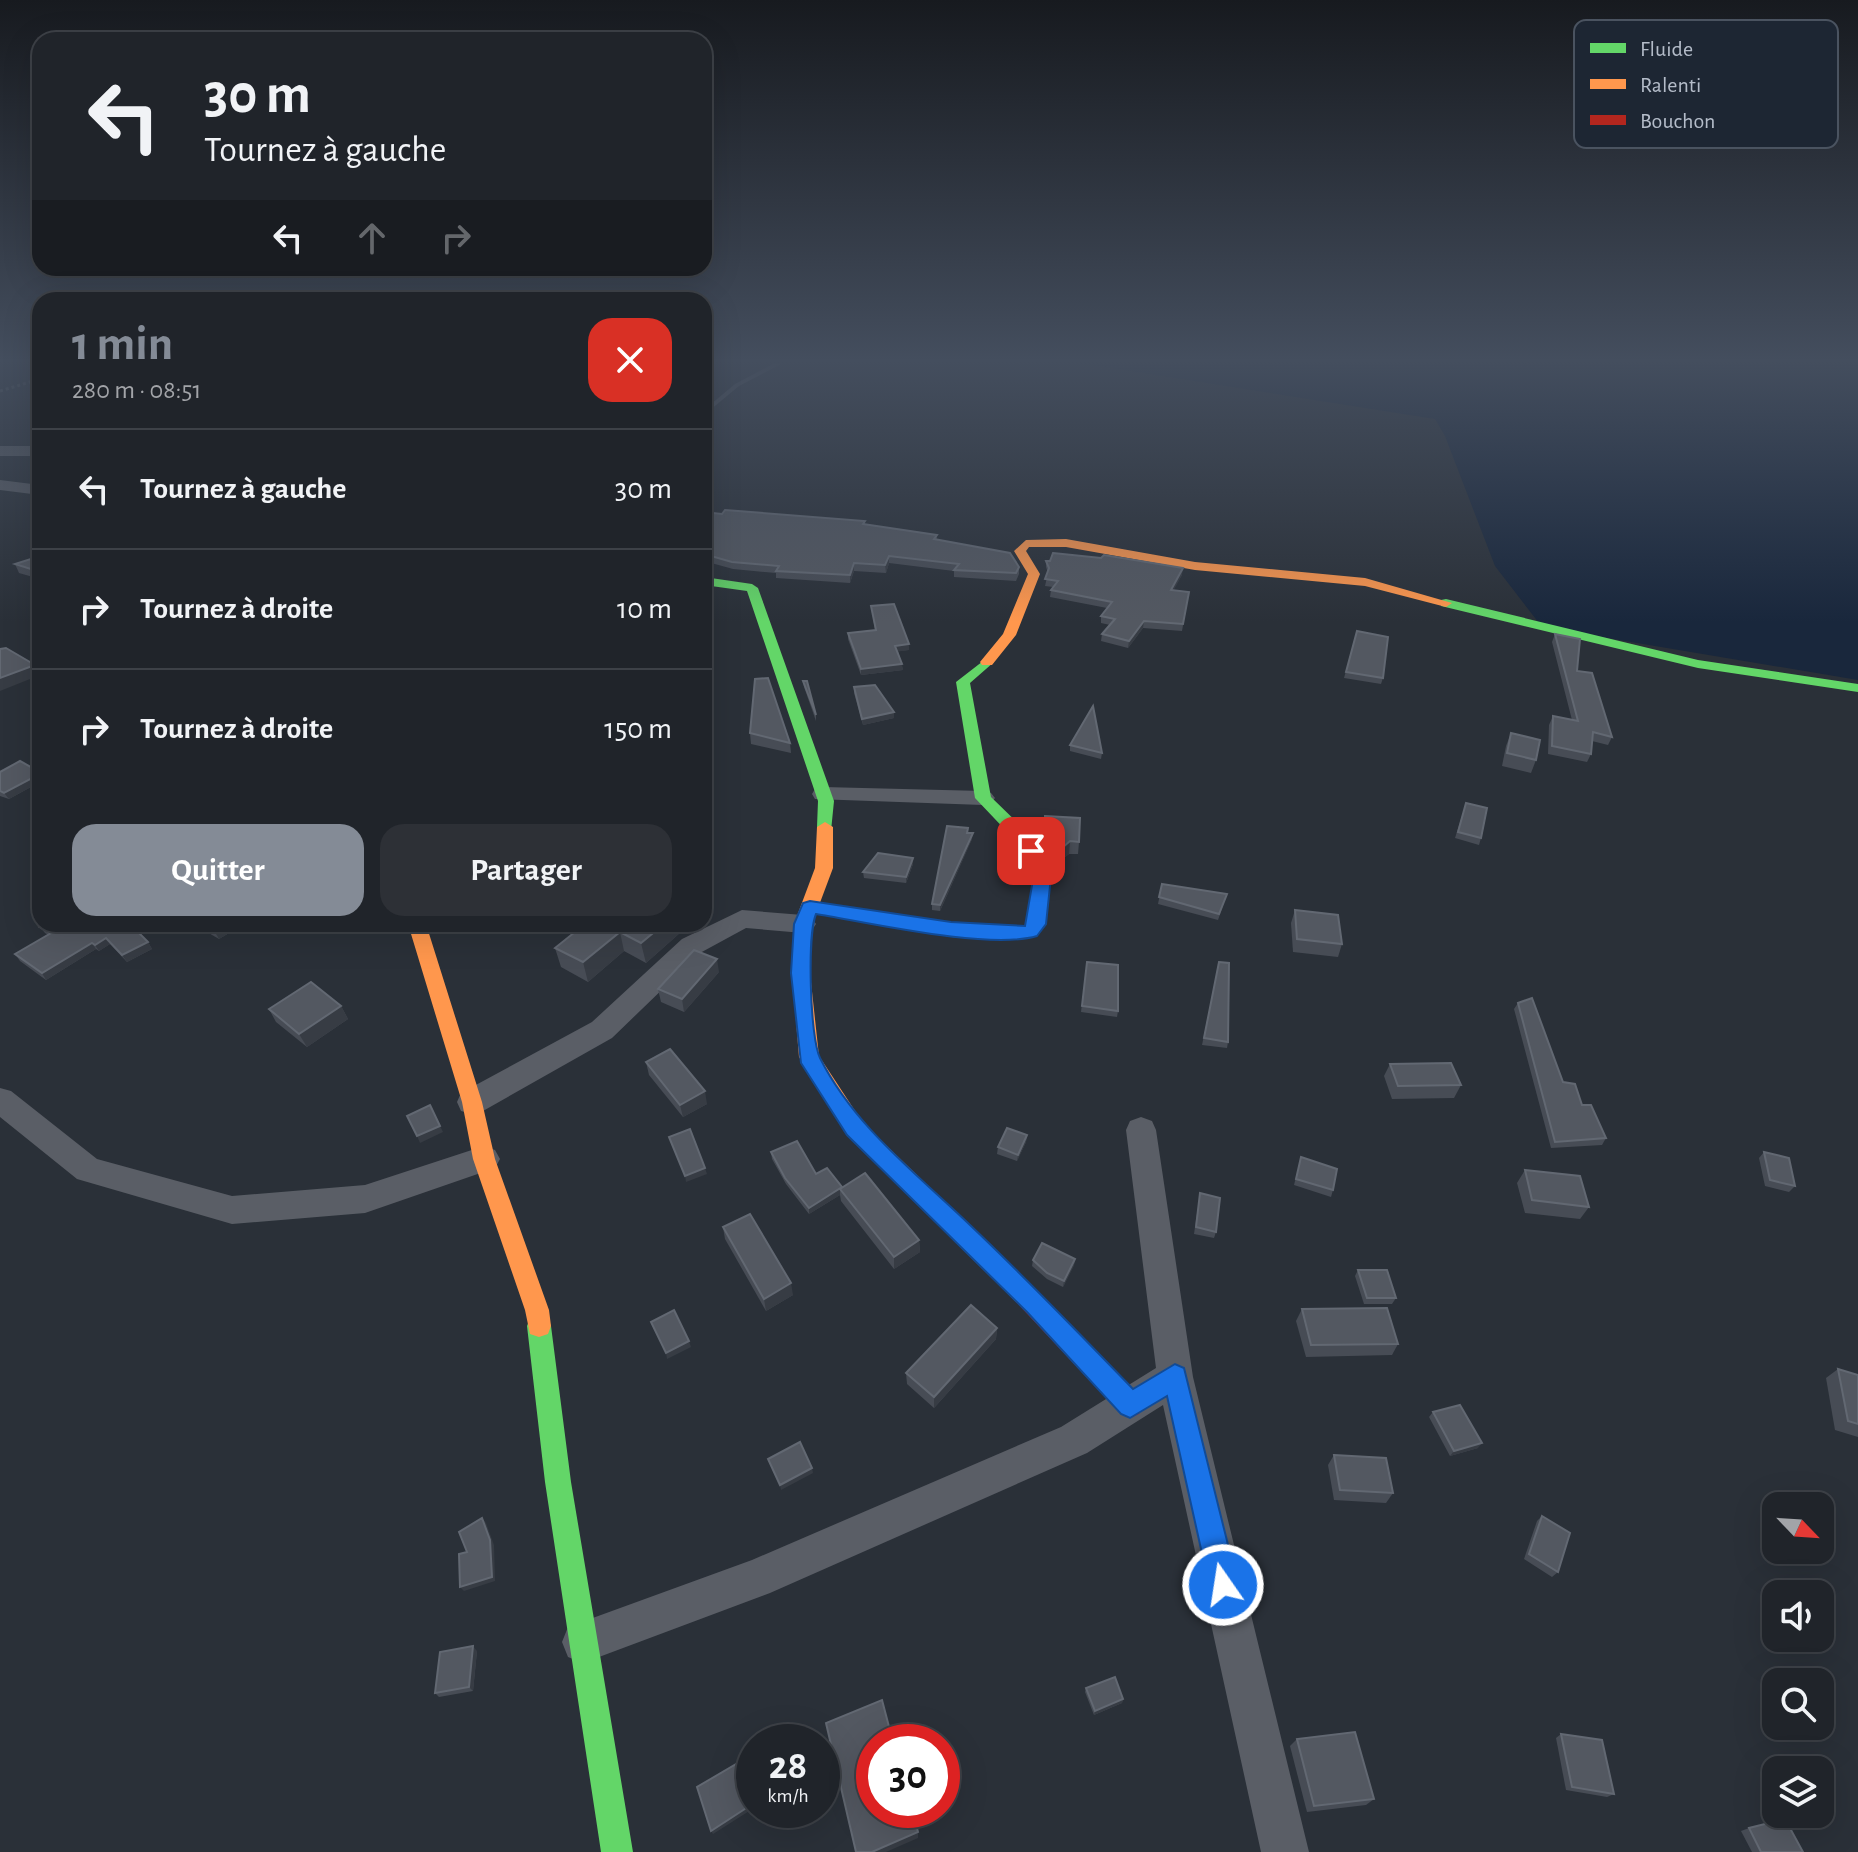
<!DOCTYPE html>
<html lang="fr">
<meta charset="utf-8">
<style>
:root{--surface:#20242a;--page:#2d3036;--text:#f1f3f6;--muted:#a2a4a8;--line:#3d4147;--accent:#848b96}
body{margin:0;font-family:"Alegreya Sans",sans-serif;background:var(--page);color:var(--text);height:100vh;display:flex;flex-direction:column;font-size:30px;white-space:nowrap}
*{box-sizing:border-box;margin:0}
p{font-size:26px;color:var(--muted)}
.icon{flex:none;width:44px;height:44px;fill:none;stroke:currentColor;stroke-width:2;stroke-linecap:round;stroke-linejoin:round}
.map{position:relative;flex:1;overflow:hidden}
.details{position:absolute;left:32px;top:292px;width:680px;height:640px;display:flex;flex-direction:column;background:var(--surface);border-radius:24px;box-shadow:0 8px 32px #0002,0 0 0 2px var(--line)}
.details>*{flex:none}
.banner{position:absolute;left:32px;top:32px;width:680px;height:244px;border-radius:24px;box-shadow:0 8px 32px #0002,0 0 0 2px var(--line);background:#20242a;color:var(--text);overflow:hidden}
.needle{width:52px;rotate:115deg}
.tools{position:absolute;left:1762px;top:1492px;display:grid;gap:16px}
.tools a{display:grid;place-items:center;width:72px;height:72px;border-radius:16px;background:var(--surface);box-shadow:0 8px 32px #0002,0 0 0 2px var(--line);font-size:40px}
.speed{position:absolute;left:736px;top:1724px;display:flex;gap:16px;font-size:40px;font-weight:700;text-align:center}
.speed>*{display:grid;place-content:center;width:104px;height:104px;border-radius:50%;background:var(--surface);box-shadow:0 8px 32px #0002,0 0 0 2px var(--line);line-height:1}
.speed small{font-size:20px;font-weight:400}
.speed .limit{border:12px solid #d22;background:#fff;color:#111}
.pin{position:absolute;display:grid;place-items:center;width:68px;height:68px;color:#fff;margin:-34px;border-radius:16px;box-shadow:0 4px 12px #0006}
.me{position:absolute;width:88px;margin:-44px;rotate:347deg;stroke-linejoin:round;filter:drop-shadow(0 0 6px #0008)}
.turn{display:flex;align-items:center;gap:28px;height:168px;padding:0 40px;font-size:36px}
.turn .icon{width:104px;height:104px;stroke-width:2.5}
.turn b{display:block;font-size:56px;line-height:68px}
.lanes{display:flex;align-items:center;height:76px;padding:0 40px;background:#0003;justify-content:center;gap:40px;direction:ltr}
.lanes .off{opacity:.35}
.round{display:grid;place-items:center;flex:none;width:84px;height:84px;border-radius:24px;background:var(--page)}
.headline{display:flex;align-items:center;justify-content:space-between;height:136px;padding:0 40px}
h1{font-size:48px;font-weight:600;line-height:60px;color:var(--accent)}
.action{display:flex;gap:16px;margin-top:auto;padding:16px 40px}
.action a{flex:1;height:92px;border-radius:24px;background:var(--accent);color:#fff;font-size:32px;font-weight:600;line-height:92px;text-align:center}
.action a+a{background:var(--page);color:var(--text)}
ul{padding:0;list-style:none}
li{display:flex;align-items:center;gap:24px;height:120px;padding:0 40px;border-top:2px solid var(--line)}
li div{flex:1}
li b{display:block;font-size:30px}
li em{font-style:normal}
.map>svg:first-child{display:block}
.water{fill:#19273c}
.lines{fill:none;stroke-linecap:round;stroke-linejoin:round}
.path{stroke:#5c6268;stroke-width:3;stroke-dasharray:3 3;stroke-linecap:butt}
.lane{fill:#5a5e66;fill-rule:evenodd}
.street{fill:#5a5e66;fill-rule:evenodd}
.fast{fill:#63d668;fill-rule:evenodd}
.slow{fill:#ff974d;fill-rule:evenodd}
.jam{fill:#b3261e;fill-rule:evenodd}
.wall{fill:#474c55}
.shaded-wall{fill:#373c44}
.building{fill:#535861;stroke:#626872;stroke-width:2}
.route{fill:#1a73e8;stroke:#114b97;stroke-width:2}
.key{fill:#1d2633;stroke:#4a5360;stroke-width:2}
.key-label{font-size:22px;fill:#b4bcc9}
</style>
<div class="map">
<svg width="1858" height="1852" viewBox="0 0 1858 1852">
<rect width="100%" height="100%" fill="#2a3038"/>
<polygon class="water" points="1080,363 1858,363 1858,680 1542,627 1495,566 1445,436 1435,419"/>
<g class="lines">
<polyline class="path" points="0,391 40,379"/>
<polygon class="lane" points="775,363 783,363 739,386 704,415 704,410 735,384"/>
<g class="street">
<rect x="0" y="446" width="40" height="10"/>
<polygon points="0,480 40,485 40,495 0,490"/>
<polygon points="823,787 983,791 991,793 995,798 991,803 983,805 815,799 812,794 815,789"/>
<polygon points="742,910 803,915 812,918 816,924 812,930 803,933 746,928 700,953 612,1038 483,1111 472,1114 461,1111 457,1102 461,1093 592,1022 682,939"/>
<polygon points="0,1088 11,1091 97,1159 232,1196 365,1185 484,1146 495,1150 500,1159 495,1168 365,1213 232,1224 77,1179 0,1117"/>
<polygon points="1141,1117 1152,1121 1156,1130 1193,1377 1309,1852 1261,1852 1163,1405 1087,1453 770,1593 583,1663 568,1657 562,1642 568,1627 752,1560 1061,1427 1156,1368 1126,1130 1130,1121"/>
</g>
<g class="fast">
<polygon points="704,577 752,584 758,588 834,801 831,831 819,831 817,827 818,801 747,591 704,585"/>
<polygon points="1446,599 1698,660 1858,684 1858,692 1698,668 1441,606 1441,600"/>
<path d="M987 658 994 662 970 683 991 797 1025 830 1053 867 1043 928 1037 936 1031 938 1007 940 951 937 804 911 801 907 810 901C881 913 953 932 1026 926L1028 923 1035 868 1013 838 975 798 956 682Z"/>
<polygon points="539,1315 548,1318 551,1326 571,1482 633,1852 601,1852 545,1482 527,1326 530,1318"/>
</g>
<g class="slow">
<polygon points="1066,539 1195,562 1365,578 1452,603 1446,607 1365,586 1195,570 1066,547 1029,547 1026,551 1040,574 1016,635 992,665 982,665 980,662 1003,634 1028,574 1014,551 1026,540"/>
<polygon points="825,822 833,827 833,868 812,924 810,973 819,1056 863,1123 1032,1286 1036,1294 1032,1302 1024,1305 1016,1302 847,1135 799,1057 792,973 794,924 815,868 817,827"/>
<polygon points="408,924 426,924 482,1102 495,1159 549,1310 551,1326 548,1334 539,1337 530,1334 525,1310 473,1159 462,1102"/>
</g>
<polygon class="jam" points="1024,1283 1032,1286 1139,1396 1143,1405 1139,1414 1130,1418 1121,1414 1016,1302 1012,1294 1016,1286"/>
</g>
<g class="wall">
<polygon points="704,512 865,524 937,535 937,540 1019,567 1019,574 1016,581 954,577 954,571 889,563 886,573 854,571 850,583 776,578 776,573 733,569 704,561"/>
<polygon points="40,556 40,579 19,573 15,564"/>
<polygon points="1046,561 1182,575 1173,590 1189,592 1182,631 1143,628 1128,648 1101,641 1102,634 1110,625 1101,623 1101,616 1107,608 1050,597 1051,590 1053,587 1045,586 1048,573 1046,567"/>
<polygon points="871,606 909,650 898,651 903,670 861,675 848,639 848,633 875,630"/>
<polygon points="1357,631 1383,678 1381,684 1344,678"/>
<polygon points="1555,634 1612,737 1608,745 1592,741 1591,754 1587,762 1548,754 1549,725 1553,716 1572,720 1552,642"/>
<polygon points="803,681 816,715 816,721 804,687"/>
<polygon points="854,687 894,718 863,725 854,693"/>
<polygon points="750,733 790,743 791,753 751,744"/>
<polygon points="1511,733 1536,760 1531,773 1502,766 1506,746"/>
<polygon points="1070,745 1102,753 1101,759 1070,751"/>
<polygon points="0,772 40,772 40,782 9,799 0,796"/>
<polygon points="1466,803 1481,838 1479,845 1455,838"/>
<polygon points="1045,816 1079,842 1078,854 1069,854 1060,861 1044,839"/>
<polygon points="968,828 968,833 972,839 940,911 932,910 932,904"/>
<polygon points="913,858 913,864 906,883 864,878 863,872"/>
<polygon points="1162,884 1227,894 1218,920 1158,904"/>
<polygon points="1295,910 1342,944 1338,957 1293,952 1291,923"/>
<polygon points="202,924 244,924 219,939 207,932"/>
<polygon points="585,924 690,924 646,963 624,951 588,982 561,967 555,948"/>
<polygon points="40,927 148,942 152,949 127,962 110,944 99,951 96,949 46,980 20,961 15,954 48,935 45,933"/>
<polygon points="1087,962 1118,1011 1117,1017 1081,1012"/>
<polygon points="1219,962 1228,1042 1227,1048 1202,1045"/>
<polygon points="719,972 684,1012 661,1002 658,989"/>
<polygon points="1518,1003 1563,1082 1582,1105 1606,1138 1602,1145 1551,1148 1514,1009"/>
<polygon points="341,1006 348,1019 307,1047 276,1022 269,1009"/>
<polygon points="646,1062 707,1104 683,1117 649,1075"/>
<polygon points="1390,1064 1461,1085 1454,1098 1392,1099 1384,1076"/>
<polygon points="1027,1135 1026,1142 1017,1161 997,1154 998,1147"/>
<polygon points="771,1152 842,1188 919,1240 920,1252 894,1269 841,1201 840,1195 809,1214 786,1184 772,1159"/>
<polygon points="1764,1152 1795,1186 1789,1192 1765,1186 1759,1158"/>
<polygon points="1301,1157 1333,1190 1331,1197 1294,1185"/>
<polygon points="1525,1170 1589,1207 1580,1219 1525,1213 1517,1183"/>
<polygon points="1200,1193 1216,1232 1214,1238 1194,1234"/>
<polygon points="723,1227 793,1295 766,1311 725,1239"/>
<polygon points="1075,1259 1074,1265 1063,1287 1047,1279 1032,1266 1033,1260"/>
<polygon points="1358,1270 1396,1298 1392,1304 1364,1304 1355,1276"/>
<polygon points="1302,1309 1398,1344 1392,1355 1306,1357 1296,1321"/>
<polygon points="997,1328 996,1339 934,1408 907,1384 906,1373"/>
<polygon points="1838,1369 1858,1375 1858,1437 1835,1430 1826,1378"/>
<polygon points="1433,1412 1478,1448 1450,1456 1429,1417"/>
<polygon points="1334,1455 1393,1493 1386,1503 1334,1500 1328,1465"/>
<polygon points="1542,1516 1558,1572 1552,1577 1524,1559 1537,1521"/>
<polygon points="477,1651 473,1691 439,1697 435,1693"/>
<polygon points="1086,1688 1123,1699 1122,1703 1094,1715 1085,1692"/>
<polygon points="1561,1734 1614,1794 1607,1797 1566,1790 1556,1738"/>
<polygon points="1297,1739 1374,1799 1366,1805 1307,1812 1290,1746"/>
<polygon points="1749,1828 1803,1852 1752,1852 1741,1831"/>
</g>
<g class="shaded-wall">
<polygon points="889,556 889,563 886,573 885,565"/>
<polygon points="854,563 854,571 850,583 850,575"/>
<polygon points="1183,568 1182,575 1170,597 1171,590"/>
<polygon points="1144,621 1143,628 1128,648 1129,641"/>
<polygon points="909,644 909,650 895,652 895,646"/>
<polygon points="902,664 903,670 861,675 861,669"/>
<polygon points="35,665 40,675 0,691 0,678"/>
<polygon points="894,712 894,718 863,725 862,719"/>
<polygon points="40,774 40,782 9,799 4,793"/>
<polygon points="973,833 972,839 940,911 940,905"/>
<polygon points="1070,841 1069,854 1060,861 1062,848"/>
<polygon points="913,858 913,864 906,883 906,877"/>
<polygon points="229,924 244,924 219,939 215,932"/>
<polygon points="664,924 690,924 646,963 641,943"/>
<polygon points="620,932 624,951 588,982 583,962"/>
<polygon points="106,938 110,944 99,951 95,945"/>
<polygon points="148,942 152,949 127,962 122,955"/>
<polygon points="92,943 96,949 46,980 42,973"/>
<polygon points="717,959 719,972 684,1012 682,999"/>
<polygon points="341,1006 348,1019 307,1047 299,1034"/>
<polygon points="705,1091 707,1104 683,1117 680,1105"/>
<polygon points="440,1126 443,1132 420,1143 417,1136"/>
<polygon points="1027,1135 1026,1142 1017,1161 1018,1155"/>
<polygon points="705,1168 707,1174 686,1182 685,1176"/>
<polygon points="840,1189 840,1195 809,1214 809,1208"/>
<polygon points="919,1240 920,1252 894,1269 894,1257"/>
<polygon points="1075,1259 1074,1265 1063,1287 1064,1281"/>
<polygon points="791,1283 793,1295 766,1311 764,1299"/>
<polygon points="997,1328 996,1339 934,1408 934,1397"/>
<polygon points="689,1341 691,1347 667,1359 666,1353"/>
<polygon points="1482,1443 1478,1448 1450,1456 1454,1451"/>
<polygon points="812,1468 813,1473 781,1490 780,1485"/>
<polygon points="482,1518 486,1523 494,1545 495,1581 464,1591 460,1587"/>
<polygon points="473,1646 477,1651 473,1691 469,1687"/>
<polygon points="1123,1699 1122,1703 1094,1715 1095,1711"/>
<polygon points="754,1803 754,1808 713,1834 711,1831"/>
<polygon points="918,1832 918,1838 886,1852 872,1852"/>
</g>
<g class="building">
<polygon points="725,510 865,521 863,524 937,535 934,539 1010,553 1019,567 1016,573 954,570 959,564 889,556 885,565 854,563 850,575 776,571 779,566 732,562 704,554 704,512 722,514"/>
<polygon points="1053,553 1101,558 1104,555 1183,568 1171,590 1189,592 1183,624 1144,621 1129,641 1102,634 1115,619 1101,616 1112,602 1051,590 1058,581 1045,579 1049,568 1046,561 1050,561"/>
<polygon points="40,556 40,572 15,564"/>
<polygon points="894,604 909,644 895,646 902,664 861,669 848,633 876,630 871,606"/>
<polygon points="1357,631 1388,637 1383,678 1346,672"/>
<polygon points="1555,634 1580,639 1577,671 1592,673 1612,737 1593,732 1591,754 1552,746 1553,716 1578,721"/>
<polygon points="6,648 35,665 0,678 0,649"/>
<polygon points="768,678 790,743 750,733 755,679"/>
<polygon points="803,681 807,681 816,715"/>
<polygon points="875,685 894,712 862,719 854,687"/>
<polygon points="1093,706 1102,753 1070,745"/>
<polygon points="1511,733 1540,740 1536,760 1507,753"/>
<polygon points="20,761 40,772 40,774 4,793 0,791 0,772"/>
<polygon points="1466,803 1487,808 1481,838 1458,832"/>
<polygon points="1045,816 1080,818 1079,842 1070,841 1062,848 1045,827"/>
<polygon points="947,826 968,828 967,833 973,833 940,905 932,904"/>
<polygon points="878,853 913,858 906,877 863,872"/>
<polygon points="1162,884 1227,894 1219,914 1159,897"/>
<polygon points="1295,910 1338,915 1342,944 1297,939"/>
<polygon points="44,924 130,924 148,942 122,955 106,938 95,945 92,943 42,973 15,954 51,933 40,927"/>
<polygon points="202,924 229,924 215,932"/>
<polygon points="585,924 664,924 641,943 620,932 583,962 555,948"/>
<polygon points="694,950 717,959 682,999 658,989"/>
<polygon points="1087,962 1118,965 1118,1011 1082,1006"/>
<polygon points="1219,962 1229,963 1228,1042 1204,1038"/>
<polygon points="311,982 341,1006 299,1034 269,1009"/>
<polygon points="1532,998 1563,1082 1575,1084 1582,1105 1591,1105 1606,1138 1555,1142 1518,1003"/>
<polygon points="670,1049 705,1091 680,1105 646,1062"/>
<polygon points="1451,1063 1461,1085 1398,1086 1390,1064"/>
<polygon points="430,1105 440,1126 417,1136 407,1116"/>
<polygon points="1007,1128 1027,1135 1018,1155 998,1147"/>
<polygon points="690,1129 705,1168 685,1176 669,1137"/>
<polygon points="797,1141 816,1174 827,1168 842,1187 809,1208 785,1178 771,1152"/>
<polygon points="1764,1152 1789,1158 1795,1186 1770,1180"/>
<polygon points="1301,1157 1337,1169 1333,1190 1296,1179"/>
<polygon points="1525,1170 1580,1176 1589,1207 1532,1200"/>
<polygon points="865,1173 919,1240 894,1257 840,1189"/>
<polygon points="1200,1193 1220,1198 1216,1232 1196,1227"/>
<polygon points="750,1214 791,1283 764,1299 723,1227"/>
<polygon points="1042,1243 1075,1259 1064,1281 1047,1273 1033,1260"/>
<polygon points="1358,1270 1387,1270 1396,1298 1367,1298"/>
<polygon points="971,1305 997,1328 934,1397 906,1373"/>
<polygon points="1387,1308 1398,1344 1311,1345 1302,1309"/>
<polygon points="674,1310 689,1341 666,1353 651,1322"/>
<polygon points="1838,1369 1858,1375 1858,1424 1848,1421"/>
<polygon points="1460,1405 1482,1443 1454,1451 1433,1412"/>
<polygon points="800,1442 812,1468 780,1485 768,1459"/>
<polygon points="1334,1455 1386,1458 1393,1493 1340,1490"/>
<polygon points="1542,1516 1570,1533 1558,1572 1529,1554"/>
<polygon points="482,1518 490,1540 492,1577 460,1587 459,1554 467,1552 459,1532"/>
<polygon points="473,1646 469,1687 435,1693 440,1652"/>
<polygon points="1115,1677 1123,1699 1095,1711 1086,1688"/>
<polygon points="882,1700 893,1742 874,1742 874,1810 912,1810 918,1832 872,1852 856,1852 826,1723"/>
<polygon points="1355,1732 1374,1799 1314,1806 1297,1739"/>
<polygon points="1561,1734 1602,1740 1614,1794 1572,1787"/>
<polygon points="743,1760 754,1794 754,1803 711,1831 697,1787"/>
<polygon points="1785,1819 1803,1852 1761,1852 1749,1828"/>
</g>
<linearGradient id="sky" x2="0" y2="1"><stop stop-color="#171a1f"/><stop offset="0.58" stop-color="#444e5e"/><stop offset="1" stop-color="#444e5e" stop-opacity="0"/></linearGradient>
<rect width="1858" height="622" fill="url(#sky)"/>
<path class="route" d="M1031 845 1037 847 1052 867 1046 924 1037 936C989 950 870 923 816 914 807 936 810 1038 820 1058 854 1126 917 1174 970 1225 1026 1278 1079 1333 1133 1389L1175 1364 1184 1368 1238 1585 1233 1595 1223 1599 1213 1595 1209 1585 1167 1396 1130 1418 1121 1414 1027 1312 847 1135 801 1063 791 973 794 924 803 903 810 901 951 922 1025 926 1035 868 1023 851Z"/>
<rect x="1574" y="20" width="264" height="128" rx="12" class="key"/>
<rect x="1590" y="43" width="36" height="10" fill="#63d668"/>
<rect x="1590" y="79" width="36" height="10" fill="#ff974d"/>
<rect x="1590" y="115" width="36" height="10" fill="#b3261e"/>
<g class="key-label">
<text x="1640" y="56">Fluide</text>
<text x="1640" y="92">Ralenti</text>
<text x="1640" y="128">Bouchon</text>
</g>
</svg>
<div class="tools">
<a><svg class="needle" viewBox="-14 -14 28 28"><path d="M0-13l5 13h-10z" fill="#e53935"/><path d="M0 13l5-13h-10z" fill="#a2a4a8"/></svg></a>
<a><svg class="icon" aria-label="sound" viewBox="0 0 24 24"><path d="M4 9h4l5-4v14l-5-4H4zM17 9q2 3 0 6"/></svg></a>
<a><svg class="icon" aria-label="search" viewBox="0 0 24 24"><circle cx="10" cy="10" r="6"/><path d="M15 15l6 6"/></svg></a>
<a><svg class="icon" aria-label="layers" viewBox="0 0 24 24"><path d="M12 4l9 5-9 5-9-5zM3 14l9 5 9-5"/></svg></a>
</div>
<div class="speed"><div>28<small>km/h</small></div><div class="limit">30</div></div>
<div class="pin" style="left:1031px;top:851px;background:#d93025"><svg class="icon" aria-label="arrive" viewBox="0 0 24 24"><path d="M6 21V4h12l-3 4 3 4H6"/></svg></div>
<svg class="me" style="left:1223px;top:1585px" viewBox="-20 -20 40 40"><circle r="17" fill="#1a73e8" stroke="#fff" stroke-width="3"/><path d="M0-11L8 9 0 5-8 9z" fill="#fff"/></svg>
<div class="banner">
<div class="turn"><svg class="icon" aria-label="left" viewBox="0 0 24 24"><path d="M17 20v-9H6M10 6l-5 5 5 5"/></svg><div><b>30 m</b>Tournez à gauche</div></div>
<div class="lanes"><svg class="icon" aria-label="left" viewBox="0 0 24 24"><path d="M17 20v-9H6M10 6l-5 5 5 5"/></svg><svg class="icon off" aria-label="ahead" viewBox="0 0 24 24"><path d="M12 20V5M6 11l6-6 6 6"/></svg><svg class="icon off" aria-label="right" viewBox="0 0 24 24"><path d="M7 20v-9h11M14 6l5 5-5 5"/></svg></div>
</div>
<section class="details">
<div class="headline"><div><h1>1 min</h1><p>280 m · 08:51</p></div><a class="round" style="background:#d93025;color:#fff"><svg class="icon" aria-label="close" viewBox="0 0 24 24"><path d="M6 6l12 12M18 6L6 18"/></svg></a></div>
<ul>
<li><svg class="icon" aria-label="left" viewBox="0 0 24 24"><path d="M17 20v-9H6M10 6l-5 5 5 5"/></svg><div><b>Tournez à gauche</b></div><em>30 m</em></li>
<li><svg class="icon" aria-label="right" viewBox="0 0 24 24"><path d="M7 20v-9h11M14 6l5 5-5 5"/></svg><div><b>Tournez à droite</b></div><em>10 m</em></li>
<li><svg class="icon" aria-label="right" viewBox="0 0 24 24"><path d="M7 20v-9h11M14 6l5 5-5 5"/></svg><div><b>Tournez à droite</b></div><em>150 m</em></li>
</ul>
<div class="action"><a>Quitter</a><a>Partager</a></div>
</section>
</div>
